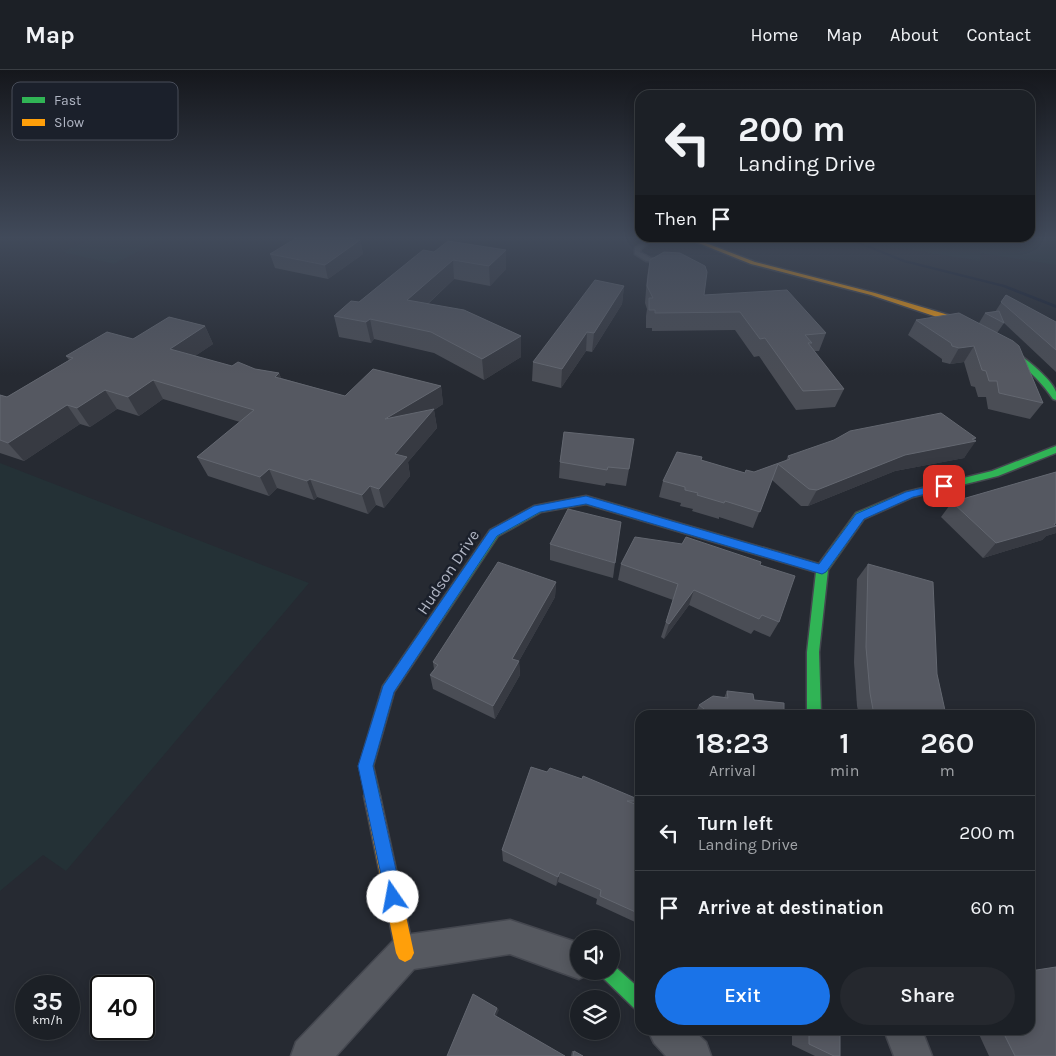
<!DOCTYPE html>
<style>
:root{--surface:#1c2026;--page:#25282e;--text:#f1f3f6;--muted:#a0a3a7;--line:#3a3e43;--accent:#1a73e8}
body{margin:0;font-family:Karla,sans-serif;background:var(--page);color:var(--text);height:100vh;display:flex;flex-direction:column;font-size:19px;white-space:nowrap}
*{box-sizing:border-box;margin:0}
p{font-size:16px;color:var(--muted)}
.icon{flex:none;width:28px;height:28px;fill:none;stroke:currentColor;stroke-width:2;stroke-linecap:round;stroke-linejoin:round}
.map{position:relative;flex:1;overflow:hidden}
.details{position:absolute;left:635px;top:640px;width:400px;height:325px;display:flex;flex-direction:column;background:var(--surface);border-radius:15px;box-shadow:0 2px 12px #0003,0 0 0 1px var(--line)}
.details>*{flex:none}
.guide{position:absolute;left:635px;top:20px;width:400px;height:152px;border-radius:15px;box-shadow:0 2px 12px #0003,0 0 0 1px var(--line);background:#1c2026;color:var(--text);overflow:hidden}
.tools{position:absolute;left:570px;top:860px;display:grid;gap:10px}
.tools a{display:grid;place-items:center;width:50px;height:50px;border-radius:50%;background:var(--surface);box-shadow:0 2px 12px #0003,0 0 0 1px var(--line);font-size:25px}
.speed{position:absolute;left:15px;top:905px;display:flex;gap:10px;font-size:25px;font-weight:700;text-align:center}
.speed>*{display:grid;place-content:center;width:65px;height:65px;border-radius:50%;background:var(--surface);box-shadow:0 2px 12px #0003,0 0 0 1px var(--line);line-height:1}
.speed small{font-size:12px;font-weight:400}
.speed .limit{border:2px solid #111;border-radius:8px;background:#fff;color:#111}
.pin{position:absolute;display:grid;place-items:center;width:42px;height:42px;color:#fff;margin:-21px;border-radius:10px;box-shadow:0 2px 8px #0006}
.me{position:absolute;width:55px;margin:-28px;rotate:348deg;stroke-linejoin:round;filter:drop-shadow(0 0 4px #0008)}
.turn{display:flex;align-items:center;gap:18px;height:105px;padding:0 20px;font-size:22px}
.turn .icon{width:65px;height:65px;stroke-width:2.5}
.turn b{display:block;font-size:35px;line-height:42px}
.then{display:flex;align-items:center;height:48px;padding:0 20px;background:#0003;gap:10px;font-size:19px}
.eta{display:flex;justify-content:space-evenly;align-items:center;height:85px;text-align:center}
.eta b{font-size:30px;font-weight:600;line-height:35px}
.primary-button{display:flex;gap:10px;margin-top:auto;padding:10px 20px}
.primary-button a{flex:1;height:58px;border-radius:30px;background:var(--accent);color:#fff;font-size:20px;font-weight:600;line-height:58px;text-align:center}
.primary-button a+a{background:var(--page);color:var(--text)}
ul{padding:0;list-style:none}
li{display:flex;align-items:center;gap:15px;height:75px;padding:0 20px;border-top:1px solid var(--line)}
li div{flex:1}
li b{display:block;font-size:19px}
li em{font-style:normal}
header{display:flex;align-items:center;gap:30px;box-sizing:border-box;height:70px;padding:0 25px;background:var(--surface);border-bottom:1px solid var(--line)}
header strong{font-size:24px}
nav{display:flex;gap:28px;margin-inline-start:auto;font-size:18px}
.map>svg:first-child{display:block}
.green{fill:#243136}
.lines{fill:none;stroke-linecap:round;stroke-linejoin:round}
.stream{fill:#182032;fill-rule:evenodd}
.lane-casing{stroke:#44474f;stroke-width:3}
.street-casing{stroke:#44474f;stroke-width:3}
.fast-casing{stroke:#44474f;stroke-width:3}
.slow-casing{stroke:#44474f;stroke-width:3}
.lane{fill:#565960;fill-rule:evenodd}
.street{fill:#565960;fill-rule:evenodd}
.fast{fill:#30b455;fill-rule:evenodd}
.slow{fill:#ff9f0a;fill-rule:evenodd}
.wall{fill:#4a4d55}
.shaded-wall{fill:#373a42}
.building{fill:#555861;stroke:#636770}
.route{fill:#1a73e8;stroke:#114b97}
.labels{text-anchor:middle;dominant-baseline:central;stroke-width:5;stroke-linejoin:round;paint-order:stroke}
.street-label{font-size:16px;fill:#b0b5c3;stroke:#1b202b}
.key{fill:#1b202b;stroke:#484d59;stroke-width:1}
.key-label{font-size:14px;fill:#b0b5c3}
</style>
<header>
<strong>Map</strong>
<nav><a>Home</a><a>Map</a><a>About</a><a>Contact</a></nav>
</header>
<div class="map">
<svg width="1056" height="986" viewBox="0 0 1056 986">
<rect width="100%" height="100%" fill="#262a32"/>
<g class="green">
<polygon points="95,167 166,167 114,194 62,182"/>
<polygon points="1056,167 1056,195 981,183 980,191 839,168"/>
<polygon points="0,393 309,513 66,801 43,785 0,821"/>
</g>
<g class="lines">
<polygon class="stream" points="845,168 849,168 905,190 1005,215 1056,235 1056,238 1003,217 903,192"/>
<defs>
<polygon id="lane" points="641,174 646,175 641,179 640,182 650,188 666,190 666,192 646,191 635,184 635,178"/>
<g id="street">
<polygon points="510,850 579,873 579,901 592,901 591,903 579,909 510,884 414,899 336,986 291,986 296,972 393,871 405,865"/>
<polygon points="648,960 693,960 706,972 711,986 666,986 654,973"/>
<polygon points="884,960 922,960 932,986 894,986"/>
</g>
<g id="fast">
<path d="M989 270C1004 269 1052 307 1056 322 1056 324 1056 327 1056 330L1053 329C1036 304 1015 288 989 274Z"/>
<polygon points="1056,376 1056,383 998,406 913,427 864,449 828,500 819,582 821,645 807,645 807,582 816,502 586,434 541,442 498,466 394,622 373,696 380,726 377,731 372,734 367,731 359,696 383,616 490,460 534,436 586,426 819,494 856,443 906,422 992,401"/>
<polygon points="611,893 640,919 640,941 634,938 602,907 599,901 611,901"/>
</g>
<g id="slow">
<polygon points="686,168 693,168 755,192 875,223 955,247 996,272 989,274 949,251 871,225 751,194"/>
<polygon points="372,718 377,721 380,726 414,883 411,889 405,892 399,889 396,883 364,726 367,721"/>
</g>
</defs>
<use href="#lane" class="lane-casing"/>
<use href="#street" class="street-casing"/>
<use href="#fast" class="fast-casing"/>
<use href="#slow" class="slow-casing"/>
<use href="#lane" class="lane"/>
<use href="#street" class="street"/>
<use href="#fast" class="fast"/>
<use href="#slow" class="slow"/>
</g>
<g class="wall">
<polygon points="360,170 363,184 328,209 275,198 270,184"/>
<polygon points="423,180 506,199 490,216 454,209 428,234 521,287 484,310 434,283 374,269 371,273 339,267 334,246 359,232"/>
<polygon points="650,190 704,225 826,263 819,281 814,281 844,319 835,337 796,340 759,286 754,287 735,260 652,261 652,258 646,258 646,246 647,239 645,233 647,207"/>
<polygon points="624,216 622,234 592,282 586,281 561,318 532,311 533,292"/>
<polygon points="1006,225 1056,252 1056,302 1004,253 997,263 1043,333 1030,349 988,339 986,327 978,327 975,317 971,316 964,292 950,294 942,292 942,289 908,265 916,250 979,253 985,243 995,242"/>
<polygon points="205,256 213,274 195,286 232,296 255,299 279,303 281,308 345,326 441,316 443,334 434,340 437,358 408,392 410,406 384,438 376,435 368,444 317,427 314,430 277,418 269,426 208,406 197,387 240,352 163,329 139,346 117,339 90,357 80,354 24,391 0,383 0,325 7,327 69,290 66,286 133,269"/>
<polygon points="564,362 629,399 626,416 606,413 605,416 559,408 560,392"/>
<polygon points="975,370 964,388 895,401 808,436 801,436 772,410 753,458 719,447 719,449 692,441 693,439 680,436 681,433 659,427 663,411 701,390 745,403 754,402 786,391 788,386"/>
<polygon points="1056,402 1056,463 1046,466 1042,470 983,488 941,447 952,432"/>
<polygon points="550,474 615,493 613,508 550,490"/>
<polygon points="621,494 760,495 779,552 770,567 754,560 751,564 689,535 664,569 661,567 673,530 618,510"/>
<polygon points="868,494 937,604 946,645 859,645 857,636 854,592 857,509"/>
<polygon points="556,512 555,527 519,591 520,605 495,649 433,619 430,605 434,599 433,592"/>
<polygon points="727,621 754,630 784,645 694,645 699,635 724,628"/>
<polygon points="531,697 640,730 640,847 639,847 635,852 596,834 597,829 558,812 556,816 503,791 502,780"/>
<polygon points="783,960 840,960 840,986 815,986 792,975 792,965"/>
<polygon points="977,960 1030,960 1056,986 989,986"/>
<polygon points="572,981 574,981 583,986 571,986"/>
</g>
<g class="shaded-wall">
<polygon points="360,170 363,184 328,209 325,195"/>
<polygon points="506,180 506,199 490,216 489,196"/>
<polygon points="453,190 454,209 410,250 407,230"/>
<polygon points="624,216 622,234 592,282 594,263"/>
<polygon points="370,249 374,269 371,273 366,252"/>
<polygon points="205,256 213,274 179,297 170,279"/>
<polygon points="587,262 586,281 561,318 562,299"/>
<polygon points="521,266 521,287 484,310 482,289"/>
<polygon points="974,276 964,292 950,294 959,278"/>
<polygon points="279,303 286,322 275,307"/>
<polygon points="153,310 163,329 139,346 128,327"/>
<polygon points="441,316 443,334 434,340 437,358 408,392 410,406 384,438 379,419 385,349"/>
<polygon points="105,320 117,339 90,357 77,338"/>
<polygon points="67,335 80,354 24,391 8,373"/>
<polygon points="976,368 974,372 976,371 964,388 895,401 808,436 817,420 905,385"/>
<polygon points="269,399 277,418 269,426 260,407"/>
<polygon points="310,409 317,427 314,430 307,411"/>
<polygon points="370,416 376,435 368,444 362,425"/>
<polygon points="1056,453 1056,463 1046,466 1042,470 983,488 996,473"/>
<polygon points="556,512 555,527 519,591 520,605 495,649 493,636 512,589"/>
<polygon points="694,520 689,535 664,569 669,554"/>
<polygon points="560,802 558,812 556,816 558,807"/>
<polygon points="497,938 499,940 496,947 494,945"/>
</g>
<g class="building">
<polygon points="298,167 341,167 360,170 325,195 270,184"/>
<polygon points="448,171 506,180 489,196 453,190 407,230 464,240 521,266 482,289 431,262 370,249 366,252 334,246 351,231 359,232 423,180 434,182"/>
<polygon points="664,182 680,183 705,196 707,202 704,225 787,220 826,263 805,265 812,273 808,273 844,319 803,321 765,268 760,269 740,242 655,243 655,240 649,240 649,228 653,228 647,216 650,190"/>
<polygon points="595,210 624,216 594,263 587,262 562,299 533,292"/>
<polygon points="1006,225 1056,252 1056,280 1001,232"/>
<polygon points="999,241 1004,253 985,243"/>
<polygon points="959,243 1013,271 1019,276 1043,333 999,323 997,311 989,311 986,301 982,300 974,276 959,278 952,276 951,273 916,250"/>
<polygon points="169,247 205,256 170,279 232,296 238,292 255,299 279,303 275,307 345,326 373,299 441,316 385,349 434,339 395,384 407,387 379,419 370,416 362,425 310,409 307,411 269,399 260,407 197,387 254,340 153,310 128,327 105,320 77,338 67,335 8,373 0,370 0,325 7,327 73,288 66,286 107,262 133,269"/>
<polygon points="941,343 976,368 972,369 976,371 905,385 817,420 809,419 778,394 760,442 725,431 724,433 697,425 698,423 685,420 685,417 663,411 677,382 702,387 701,390 745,403 746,400 754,402 790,389 788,386 834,370 850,361"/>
<polygon points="564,362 634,369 629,399 608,397 607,400 560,392"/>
<polygon points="1056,402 1056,453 1054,454 1056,456 996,473 952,432"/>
<polygon points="568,439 621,452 615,493 550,474"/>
<polygon points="635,467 682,474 686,467 761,492 760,495 795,506 779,552 762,545 759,549 694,520 669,554 666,552 678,514 621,494"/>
<polygon points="498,492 556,512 512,589 519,591 493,636 430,605 438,595 433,592"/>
<polygon points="868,494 933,512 937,604 946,645 874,645 870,623 866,577"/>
<polygon points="727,621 753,624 754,630 784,633 784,645 710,645 709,643 699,635 713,626 728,628"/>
<polygon points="531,697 547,702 550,698 582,709 583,706 640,730 640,731 627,731 640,736 640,844 600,826 601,820 560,802 558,807 502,780"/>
<polygon points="1056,897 1056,986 1015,986 1002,960 1030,960 1030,901"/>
<polygon points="473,924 497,938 494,945 565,986 447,986"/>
<polygon points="802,960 840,960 840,986 834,986 809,974 809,964"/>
<polygon points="574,981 583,986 573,986"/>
</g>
<linearGradient id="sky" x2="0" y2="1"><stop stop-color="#15171c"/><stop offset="0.55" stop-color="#414a5a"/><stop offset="1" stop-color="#414a5a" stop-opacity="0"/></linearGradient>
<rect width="1056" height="305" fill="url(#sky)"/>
<polygon class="route" points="944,413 949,416 947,419 913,427 864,449 826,502 822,504 586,434 540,442 497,466 394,622 373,696 402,827 399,833 393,836 387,833 358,696 383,616 490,460 534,436 586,426 819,494 856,444 906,422"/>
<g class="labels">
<g class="street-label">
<text transform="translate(448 502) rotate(-56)">Hudson Drive</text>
</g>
</g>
<rect x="12" y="12" width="166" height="58" rx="8" class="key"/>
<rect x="22" y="27" width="23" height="6" fill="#30b455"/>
<rect x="22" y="49" width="23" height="7" fill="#ff9f0a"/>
<g class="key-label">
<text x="54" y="35">Fast</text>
<text x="54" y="57">Slow</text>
</g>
</svg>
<div class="tools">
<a><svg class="icon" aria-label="sound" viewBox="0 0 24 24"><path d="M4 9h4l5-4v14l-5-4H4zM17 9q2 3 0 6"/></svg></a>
<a><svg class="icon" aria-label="layers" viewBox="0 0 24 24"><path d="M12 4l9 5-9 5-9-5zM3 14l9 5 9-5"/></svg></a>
</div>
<div class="speed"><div>35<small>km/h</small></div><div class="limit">40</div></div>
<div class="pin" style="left:944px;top:416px;background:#d93025"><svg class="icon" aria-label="arrive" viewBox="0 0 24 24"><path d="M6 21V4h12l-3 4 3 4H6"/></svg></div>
<svg class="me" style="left:393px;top:827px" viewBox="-20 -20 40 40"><circle r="19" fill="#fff"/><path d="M0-13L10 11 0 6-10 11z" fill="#1a73e8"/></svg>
<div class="guide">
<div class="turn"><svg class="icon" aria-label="left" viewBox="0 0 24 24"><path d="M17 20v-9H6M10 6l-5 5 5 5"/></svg><div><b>200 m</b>Landing Drive</div></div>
<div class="then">Then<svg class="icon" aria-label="arrive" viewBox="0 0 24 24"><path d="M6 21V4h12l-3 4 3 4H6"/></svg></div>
</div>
<section class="details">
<div class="eta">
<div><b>18:23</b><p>Arrival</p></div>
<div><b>1</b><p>min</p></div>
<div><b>260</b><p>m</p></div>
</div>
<ul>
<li><svg class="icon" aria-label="left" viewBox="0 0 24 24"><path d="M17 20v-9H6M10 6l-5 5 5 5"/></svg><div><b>Turn left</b><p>Landing Drive</p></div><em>200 m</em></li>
<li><svg class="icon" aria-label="arrive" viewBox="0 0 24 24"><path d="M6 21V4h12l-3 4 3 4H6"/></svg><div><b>Arrive at destination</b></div><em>60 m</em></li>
</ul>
<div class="primary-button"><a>Exit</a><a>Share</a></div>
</section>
</div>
